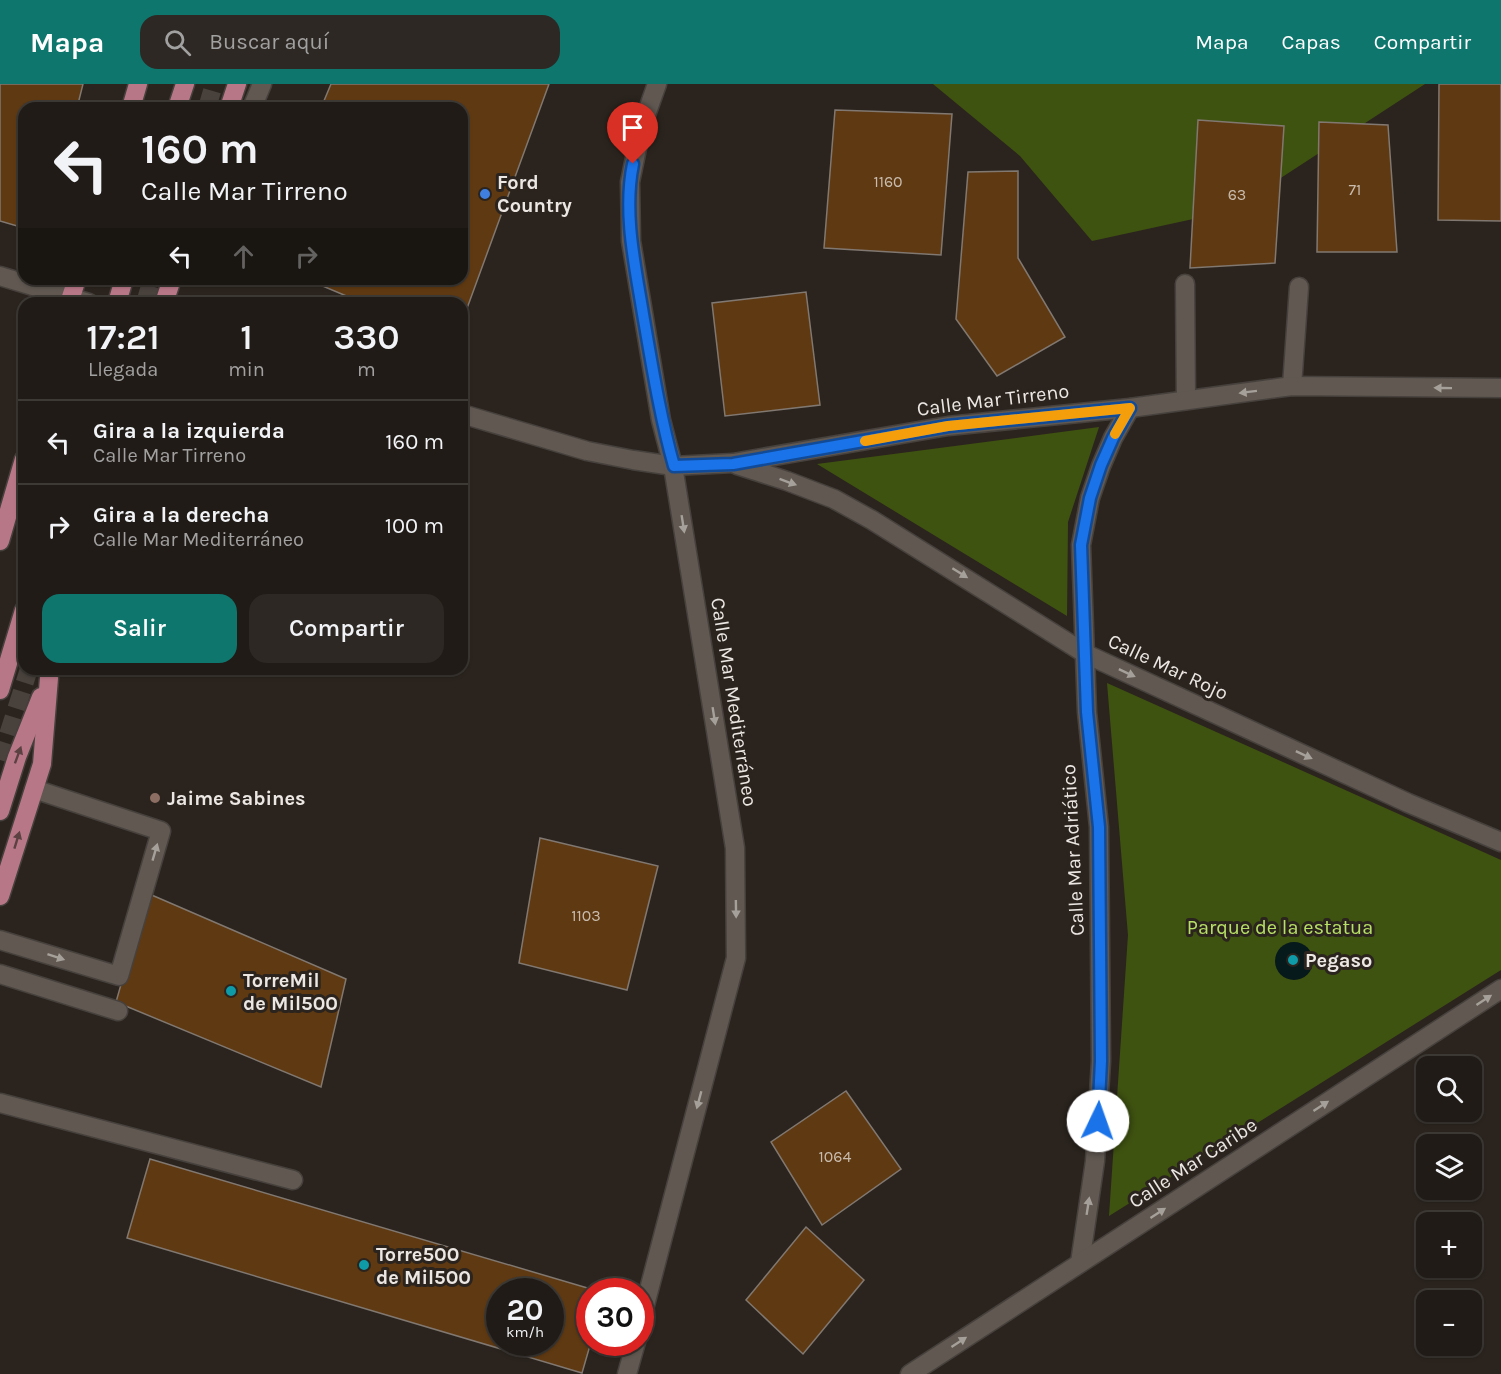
<!DOCTYPE html>
<html lang="es">
<meta charset="utf-8">
<style>
:root{--surface:#201b16;--page:#2d2823;--text:#f1f3f6;--muted:#a2a1a1;--line:#3d3935;--accent:#0f766e}
body{margin:0;font-family:Karla,sans-serif;background:var(--page);color:var(--text);height:100vh;display:flex;flex-direction:column;font-size:22px;white-space:nowrap}
*{box-sizing:border-box;margin:0}
p{font-size:20px;color:var(--muted)}
.icon{flex:none;width:33px;height:33px;fill:none;stroke:currentColor;stroke-width:2;stroke-linecap:round;stroke-linejoin:round}
.map{position:relative;flex:1;overflow:hidden}
.panel{position:absolute;left:18px;top:213px;width:450px;height:378px;display:flex;flex-direction:column;background:var(--surface);border-radius:18px;box-shadow:0 2px 4px #0004,0 0 0 2px var(--line)}
.panel>*{flex:none}
.top-card{position:absolute;left:18px;top:18px;width:450px;height:183px;border-radius:18px;box-shadow:0 2px 4px #0004,0 0 0 2px var(--line);background:#201b16;color:var(--text);overflow:hidden}
.controls{position:absolute;left:1416px;top:972px;display:grid;gap:12px}
.controls a{display:grid;place-items:center;width:66px;height:66px;border-radius:12px;background:var(--surface);box-shadow:0 2px 4px #0004,0 0 0 2px var(--line);font-size:30px}
.speed{position:absolute;left:486px;top:1194px;display:flex;gap:12px;font-size:30px;font-weight:700;text-align:center}
.speed>*{display:grid;place-content:center;width:78px;height:78px;border-radius:50%;background:var(--surface);box-shadow:0 2px 4px #0004,0 0 0 2px var(--line);line-height:1}
.speed small{font-size:15px;font-weight:400}
.speed .limit{border:9px solid #d22;background:#fff;color:#111}
.pin{position:absolute;display:grid;place-items:center;width:51px;height:51px;color:#fff;margin:-62px -26px;border-radius:50% 50% 50% 0;rotate:-45deg;box-shadow:0 0 6px #0007}
.pin .icon{rotate:45deg}
.me{position:absolute;width:66px;margin:-33px;rotate:3deg;stroke-linejoin:round;filter:drop-shadow(0 0 4px #0008)}
.turn{display:flex;align-items:center;gap:21px;height:126px;padding:0 24px;font-size:27px}
.turn .icon{width:78px;height:78px;stroke-width:2.5}
.turn b{display:block;font-size:42px;line-height:51px}
.lanes{display:flex;align-items:center;height:57px;padding:0 24px;background:#0003;justify-content:center;gap:30px;direction:ltr}
.lanes .off{opacity:.35}
.eta{display:flex;justify-content:space-evenly;align-items:center;height:102px;text-align:center}
.eta b{font-size:36px;font-weight:600;line-height:42px}
.action{display:flex;gap:12px;margin-top:auto;padding:12px 24px}
.action a{flex:1;height:69px;border-radius:18px;background:var(--accent);color:#fff;font-size:24px;font-weight:600;line-height:69px;text-align:center}
.action a+a{background:var(--page);color:var(--text)}
ul{padding:0;list-style:none}
li{display:flex;align-items:center;gap:18px;height:84px;padding:0 24px;border-top:2px solid var(--line)}
li div{flex:1}
li b{display:block;font-size:22px}
li em{font-style:normal}
header{display:flex;align-items:center;gap:36px;box-sizing:border-box;height:84px;padding:0 30px;background:var(--accent);color:#fff}
header strong{font-size:28px}
nav{display:flex;gap:33px;margin-inline-start:auto;font-size:21px}
.search{width:420px;height:54px;background:var(--page);display:flex;align-items:center;gap:15px;box-sizing:border-box;padding:0 21px;border-radius:18px;color:var(--muted);font-size:22px}
.map>svg:first-child{display:block}
.green{fill:#3f5310}
.water{fill:#06191b}
.building{fill:#5f3911;stroke:#807871;stroke-width:1.5;fill-rule:evenodd}
.lines{fill:none;stroke-linecap:round;stroke-linejoin:round}
.major-tunnel{stroke:#48413c;stroke-width:18;stroke-dasharray:18 9;stroke-linecap:butt}
.minor-casing{stroke:#47413d;stroke-width:21}
.major-casing{stroke:#47413d;stroke-width:21}
.minor{stroke:#605851;stroke-width:18}
.major{stroke:#b87787;stroke-width:18}
.oneway{fill:#a6a09a}
.oneway2{fill:#5c4143}
.route-casing{stroke:#114b97;stroke-width:15}
.route{stroke:#1a73e8;stroke-width:10}
.slow{stroke:#f59e0b;stroke-width:10}
.shop-dot{fill:#3f7fe0;stroke:#2b241e;stroke-width:2}
.education-dot{fill:#8d6e63;stroke:#2b241e;stroke-width:2}
.culture-dot{fill:#0f9aa8;stroke:#2b241e;stroke-width:2}
.labels{text-anchor:middle;dominant-baseline:central;stroke-width:6;stroke-linejoin:round;paint-order:stroke}
.number-label{font-size:16px;fill:#c9bcae}
.poi-label{font-size:20px;font-weight:bold;fill:#ece7e3;stroke:#2b241e;text-anchor:start}
.street-label{font-size:20px;fill:#ece7e3;stroke:#2b241e}
.park-label{font-size:20px;fill:#b7e066;stroke:#2b241e}
</style>
<header>
<strong>Mapa</strong>
<div class="search"><svg class="icon" aria-label="search" viewBox="0 0 24 24"><circle cx="10" cy="10" r="6"/><path d="M15 15l6 6"/></svg>Buscar aquí</div>
<nav><a>Mapa</a><a>Capas</a><a>Compartir</a></nav>
</header>
<div class="map">
<svg width="1501" height="1290" viewBox="0 0 1501 1290">
<rect width="100%" height="100%" fill="#2b241e"/>
<g class="green">
<polygon points="933,0 1425,0 1230,127 1092,157 1020,72"/>
<polygon points="1099,343 1068,438 1067,532 817,380"/>
<polygon points="1107,599 1501,776 1501,886 1109,1132 1128,851"/>
</g>
<circle class="water" cx="1294" cy="877" r="19"/>
<g class="building">
<polygon points="0,0 83,0 77,24 24,24 24,144 0,137"/>
<polygon points="331,0 549,0 462,238 462,219 363,219 306,195 462,195 462,24 321,24"/>
<polygon points="1439,0 1501,0 1501,137 1438,136"/>
<polygon points="835,26 952,30 941,171 824,164"/>
<polygon points="1198,36 1284,42 1275,179 1190,184"/>
<polygon points="1319,38 1388,41 1397,168 1317,168"/>
<polygon points="1018,87 1018,174 1065,253 997,292 956,235 968,88"/>
<polygon points="806,208 820,321 725,332 712,219"/>
<polygon points="540,754 658,782 627,906 519,879"/>
<polygon points="147,809 346,895 321,1003 116,918"/>
<polygon points="846,1007 901,1085 822,1141 771,1058"/>
<path d="M150 1075 601 1208H590L591 1258 582 1289 127 1154ZM500 1208H550V1258H500Z"/>
<polygon points="806,1143 864,1196 803,1270 746,1216"/>
</g>
<g class="lines">
<g class="major-tunnel">
<polyline points="207,24 214,0"/>
<polyline points="145,219 152,195"/>
<polyline points="0,676 29,585"/>
</g>
<defs>
<g id="minor">
<polyline points="252,24 262,0"/>
<polyline points="0,192 89,219"/>
<polyline points="1185,200 1186,316"/>
<polyline points="1292,302 1299,203"/>
<polyline points="462,330 587,367 633,376 673,382 733,379 948,342 1130,324 1292,302 1501,304"/>
<polyline points="737,381 787,397 834,415 872,436 1086,570 1408,719 1501,758"/>
<polyline points="0,856 119,892 161,747 34,705"/>
<polyline points="0,890 118,927"/>
<polyline points="0,1019 293,1096"/>
<polyline points="1080,1179 1095,1077 1101,977 1099,743 1087,628 1081,461 1090,414 1101,382 1113,354 1130,324"/>
<polyline points="640,1240 736,874 735,764 673,382 661,336 631,157 630,98 641,45 657,0"/>
<polyline points="627,1290 636,1258"/>
<polyline points="910,1290 1501,905"/>
</g>
<g id="major">
<polyline points="131,24 138,0"/>
<polyline points="177,24 185,0"/>
<polyline points="229,24 237,0"/>
<polyline points="69,219 77,195"/>
<polyline points="117,219 124,195"/>
<polyline points="164,219 172,195"/>
<polyline points="0,457 24,375"/>
<polyline points="0,606 24,526"/>
<polyline points="0,727 17,673 41,613"/>
<polyline points="0,812 42,680 49,594"/>
</g>
</defs>
<use href="#minor" class="minor-casing"/>
<use href="#major" class="major-casing"/>
<use href="#minor" class="minor"/>
<use href="#major" class="major"/>
</g>
<defs><path id="oneway-solid" d="M-6-.8H1V-3.2L6.5 0L1 3.2V.8H-6Z" transform="scale(1.5)"/></defs>
<g class="oneway">
<use href="#oneway-solid" transform="translate(1443 304) rotate(-179)"/>
<use href="#oneway-solid" transform="translate(1248 308) rotate(173)"/>
<use href="#oneway-solid" transform="translate(788 398) rotate(20)"/>
<use href="#oneway-solid" transform="translate(683 440) rotate(81)"/>
<use href="#oneway-solid" transform="translate(960 489) rotate(32)"/>
<use href="#oneway-solid" transform="translate(1127 589) rotate(25)"/>
<use href="#oneway-solid" transform="translate(714 632) rotate(81)"/>
<use href="#oneway-solid" transform="translate(1304 671) rotate(25)"/>
<use href="#oneway-solid" transform="translate(155 768) rotate(-74)"/>
<use href="#oneway-solid" transform="translate(736 825) rotate(89)"/>
<use href="#oneway-solid" transform="translate(56 873) rotate(18)"/>
<use href="#oneway-solid" transform="translate(1484 916) rotate(-33)"/>
<use href="#oneway-solid" transform="translate(699 1016) rotate(105)"/>
<use href="#oneway-solid" transform="translate(1321 1022) rotate(-33)"/>
<use href="#oneway-solid" transform="translate(1088 1122) rotate(-81)"/>
<use href="#oneway-solid" transform="translate(1158 1129) rotate(-33)"/>
<use href="#oneway-solid" transform="translate(959 1258) rotate(-33)"/>
</g>
<g class="oneway2">
<use href="#oneway-solid" transform="translate(18 671) rotate(-70)"/>
<use href="#oneway-solid" transform="translate(17 756) rotate(-73)"/>
</g>
<g class="lines">
<defs>
<path id="route" d="M633 80C623 129 635 181 643 230 652 281 660 332 674 382L733 380 948 342 1130 324 1113 354 1101 381 1090 414 1081 461 1087 628 1099 743 1101 977 1098 1037"/>
</defs>
<use href="#route" class="route-casing"/>
<use href="#route" class="route"/>
<polyline class="slow" points="865,357 948,342 1130,324 1115,350"/>
</g>
<circle class="shop-dot" cx="485" cy="110" r="6"/>
<circle class="education-dot" cx="155" cy="714" r="6"/>
<g class="culture-dot">
<circle cx="1293" cy="876" r="6"/>
<circle cx="231" cy="907" r="6"/>
<circle cx="364" cy="1181" r="6"/>
</g>
<g class="labels">
<g class="number-label">
<text x="888" y="97">1160</text>
<text x="1355" y="105">71</text>
<text x="1237" y="110">63</text>
<text x="586" y="831">1103</text>
<text x="835" y="1072">1064</text>
</g>
<g class="poi-label">
<text x="497" y="98">Ford<tspan x="497" dy="23">Country</tspan></text>
<text x="167" y="714">Jaime Sabines</text>
<text x="1305" y="876">Pegaso</text>
<text x="243" y="896">TorreMil<tspan x="243" dy="23">de Mil500</tspan></text>
<text x="376" y="1170">Torre500<tspan x="376" dy="23">de Mil500</tspan></text>
</g>
<g class="street-label">
<text transform="translate(993 316) rotate(-7)">Calle Mar Tirreno</text>
<text transform="translate(1168 583) rotate(25)">Calle Mar Rojo</text>
<text transform="translate(734 618) rotate(81)">Calle Mar Mediterráneo</text>
<text transform="translate(1073 766) rotate(-93)">Calle Mar Adriático</text>
<text transform="translate(1193 1079) rotate(-33)">Calle Mar Caribe</text>
</g>
<g class="park-label">
<text x="1280" y="843">Parque de la estatua</text>
</g>
</g>
</svg>
<div class="controls">
<a><svg class="icon" aria-label="search" viewBox="0 0 24 24"><circle cx="10" cy="10" r="6"/><path d="M15 15l6 6"/></svg></a>
<a><svg class="icon" aria-label="layers" viewBox="0 0 24 24"><path d="M12 4l9 5-9 5-9-5zM3 14l9 5 9-5"/></svg></a>
<a>+</a>
<a>−</a>
</div>
<div class="speed"><div>20<small>km/h</small></div><div class="limit">30</div></div>
<div class="pin" style="left:633px;top:80px;background:#d93025"><svg class="icon" aria-label="arrive" viewBox="0 0 24 24"><path d="M6 21V4h12l-3 4 3 4H6"/></svg></div>
<svg class="me" style="left:1098px;top:1037px" viewBox="-20 -20 40 40"><circle r="19" fill="#fff"/><path d="M0-13L10 11 0 6-10 11z" fill="#1a73e8"/></svg>
<div class="top-card">
<div class="turn"><svg class="icon" aria-label="left" viewBox="0 0 24 24"><path d="M17 20v-9H6M10 6l-5 5 5 5"/></svg><div><b>160 m</b>Calle Mar Tirreno</div></div>
<div class="lanes"><svg class="icon" aria-label="left" viewBox="0 0 24 24"><path d="M17 20v-9H6M10 6l-5 5 5 5"/></svg><svg class="icon off" aria-label="ahead" viewBox="0 0 24 24"><path d="M12 20V5M6 11l6-6 6 6"/></svg><svg class="icon off" aria-label="right" viewBox="0 0 24 24"><path d="M7 20v-9h11M14 6l5 5-5 5"/></svg></div>
</div>
<section class="panel">
<div class="eta">
<div><b>17:21</b><p>Llegada</p></div>
<div><b>1</b><p>min</p></div>
<div><b>330</b><p>m</p></div>
</div>
<ul>
<li><svg class="icon" aria-label="left" viewBox="0 0 24 24"><path d="M17 20v-9H6M10 6l-5 5 5 5"/></svg><div><b>Gira a la izquierda</b><p>Calle Mar Tirreno</p></div><em>160 m</em></li>
<li><svg class="icon" aria-label="right" viewBox="0 0 24 24"><path d="M7 20v-9h11M14 6l5 5-5 5"/></svg><div><b>Gira a la derecha</b><p>Calle Mar Mediterráneo</p></div><em>100 m</em></li>
</ul>
<div class="action"><a>Salir</a><a>Compartir</a></div>
</section>
</div>
